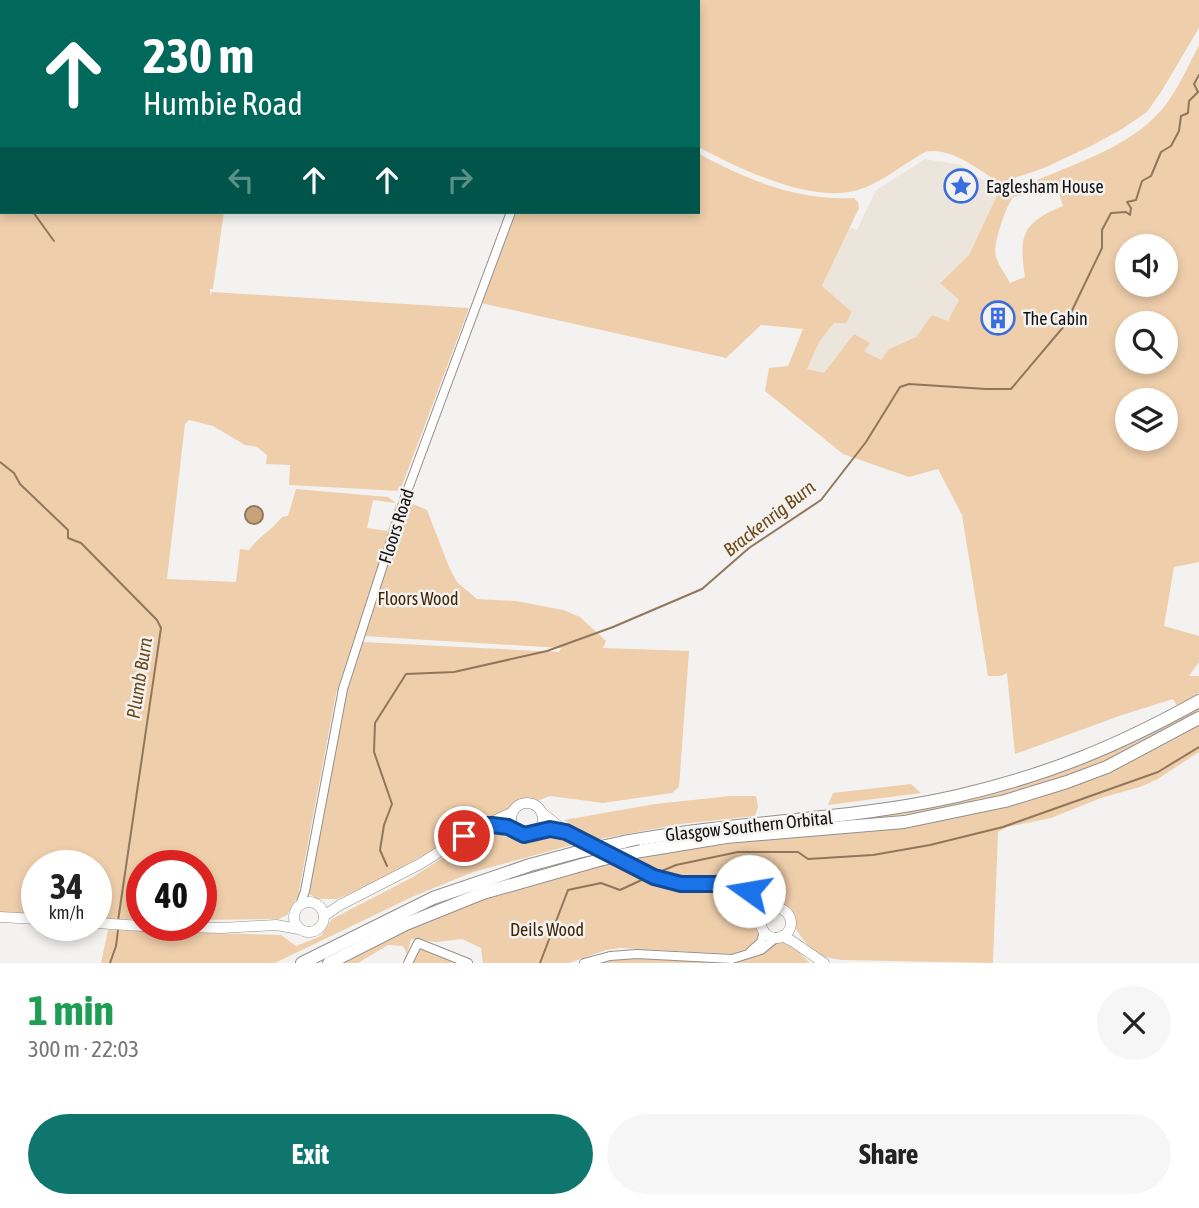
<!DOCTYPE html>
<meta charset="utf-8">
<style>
:root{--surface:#fff;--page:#f6f6f6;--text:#222;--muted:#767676;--accent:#0f766e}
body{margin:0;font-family:"Asap Condensed",sans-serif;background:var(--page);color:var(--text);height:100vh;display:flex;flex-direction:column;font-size:26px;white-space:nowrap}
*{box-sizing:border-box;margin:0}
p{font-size:23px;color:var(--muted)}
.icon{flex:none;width:38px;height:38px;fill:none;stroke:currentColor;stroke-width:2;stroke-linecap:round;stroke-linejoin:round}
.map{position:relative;height:963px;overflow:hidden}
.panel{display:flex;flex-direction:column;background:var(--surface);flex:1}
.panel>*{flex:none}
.top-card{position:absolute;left:0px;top:0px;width:700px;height:214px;box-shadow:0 4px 10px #0003;background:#00695c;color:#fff;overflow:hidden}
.fabs{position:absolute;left:1115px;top:234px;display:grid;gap:14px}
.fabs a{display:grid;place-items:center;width:63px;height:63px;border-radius:50%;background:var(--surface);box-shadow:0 4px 10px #0003;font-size:35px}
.speed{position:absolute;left:21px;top:850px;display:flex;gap:14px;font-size:35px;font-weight:700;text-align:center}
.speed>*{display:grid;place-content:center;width:91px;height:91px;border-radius:50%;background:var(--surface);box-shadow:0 4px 10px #0003;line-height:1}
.speed small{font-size:18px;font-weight:400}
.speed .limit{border:10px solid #d22;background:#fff;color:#111}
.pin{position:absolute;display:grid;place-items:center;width:60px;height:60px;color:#fff;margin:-30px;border:4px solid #fff;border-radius:50%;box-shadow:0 2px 7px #0007}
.me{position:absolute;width:77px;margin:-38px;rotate:283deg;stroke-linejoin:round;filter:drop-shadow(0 0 5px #0008)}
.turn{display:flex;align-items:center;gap:24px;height:147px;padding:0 28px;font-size:32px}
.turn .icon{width:91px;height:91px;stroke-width:2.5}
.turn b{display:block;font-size:49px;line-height:60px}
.lanes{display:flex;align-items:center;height:66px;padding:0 28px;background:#0003;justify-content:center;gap:35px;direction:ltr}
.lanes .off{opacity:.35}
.round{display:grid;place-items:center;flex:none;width:74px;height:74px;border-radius:37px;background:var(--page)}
.summary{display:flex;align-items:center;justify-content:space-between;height:119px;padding:0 28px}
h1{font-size:42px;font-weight:700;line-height:52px;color:#1e9e55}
.button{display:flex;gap:14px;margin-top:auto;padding:14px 28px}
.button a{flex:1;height:80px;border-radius:42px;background:var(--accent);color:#fff;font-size:28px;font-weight:700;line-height:80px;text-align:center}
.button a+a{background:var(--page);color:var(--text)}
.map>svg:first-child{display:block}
.built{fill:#ece5dc}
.green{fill:#efceab;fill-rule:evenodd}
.water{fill:#c8a379;stroke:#91775a;stroke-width:2}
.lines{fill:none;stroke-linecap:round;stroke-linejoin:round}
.stream{stroke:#91775a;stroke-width:2}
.minor-casing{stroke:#92908e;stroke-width:10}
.tertiary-casing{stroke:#92908e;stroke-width:11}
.trunk-casing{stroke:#92908e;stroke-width:14}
.minor{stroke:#fff;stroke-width:8}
.tertiary{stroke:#fff;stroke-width:10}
.trunk{stroke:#fff;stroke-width:12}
.trunk-bridge-casing{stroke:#92908e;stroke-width:14;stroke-linecap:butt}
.trunk-bridge{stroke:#fff;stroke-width:12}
.route-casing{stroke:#114b97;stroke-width:18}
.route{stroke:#1a73e8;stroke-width:12}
.labels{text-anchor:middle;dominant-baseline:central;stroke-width:5;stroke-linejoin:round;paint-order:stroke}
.poi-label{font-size:18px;fill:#111010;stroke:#f4f2f0;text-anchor:start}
.street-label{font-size:18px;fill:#111010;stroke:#f4f2f0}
.park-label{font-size:18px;fill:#402704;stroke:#f4f2f0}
.water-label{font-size:19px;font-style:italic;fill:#6d4817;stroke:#f4f2f0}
</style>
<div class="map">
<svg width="1199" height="963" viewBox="0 0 1199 963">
<rect width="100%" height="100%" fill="#f4f2f0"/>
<polygon class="built" points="925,159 961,165 999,191 969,255 940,282 959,300 953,314 948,322 932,315 916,337 889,349 881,360 863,351 824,374 807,369 819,342 835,322 846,323 852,312 822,286 850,227 857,230 876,190"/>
<g class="green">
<path d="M593 0H1199V28L1161 92 1147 112 1122 129 1091 146 1044 168 1000 183C979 170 950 146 925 152 905 163 885 180 864 188 815 207 741 169 698 147V2H592Z"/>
<path d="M0 45 2 212H224L213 289H210V295L212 292 469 308 400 491 289 485 290 465 266 464 267 455 257 447 245 445 213 426 189 420 185 424 167 579 236 582 240 549 249 550C258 537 272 530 282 517L288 516 296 489 388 497 396 503 397 514 336 694 298 896 287 915 279 919 201 920V866H142V920L96 918V866H37V914L0 913ZM373 500 396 503 388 531 367 528Z"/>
<path d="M1199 45V562L1174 567 1164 626 1199 636V662L1189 676H1199V693L1178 707 1173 699 1122 715 1015 754 1007 673 1001 676H988L962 515 938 469 909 477 843 454 765 391 769 368 788 366 803 329 761 325 726 358 481 303 515 212H698V153C746 180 799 201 854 198L858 202 859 208 822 286 852 312 846 323H834L819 342 807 369 824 373 854 334 870 343 864 351 881 360 889 349 916 337 932 315 948 321 959 300 940 283 969 255 999 191 1029 183 1028 194 1013 197C1006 207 992 245 996 257 999 266 1006 275 1010 283L1025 277C1019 236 1021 223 1063 206L1058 190 1046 188 1038 190 1037 180C1082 161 1137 144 1167 103 1180 85 1189 64 1199 45ZM1127 247H1166V285H1127ZM1127 324H1166V362H1127ZM1127 401H1166V439H1127Z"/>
<polygon points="406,501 427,510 449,567 457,582 477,599 516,601 563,610 580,617 606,641 603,648 689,651 679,787 672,793 603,803 550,796 537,801 530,799 522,800 506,812 474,824 431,851 371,884 337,899 316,899 310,894 308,884 343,703 362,642 559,652 561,648 363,636"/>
<path d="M1199 706V712C1160 733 1122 756 1080 772 994 804 905 816 815 826 752 834 688 842 625 849L623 847 1009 788Z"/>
<path d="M1199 725V752L1156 780 1140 787 1101 798 1051 818 1007 827 998 832 993 963 842 960 824 957 812 951 797 931 790 912 757 884 743 879H685L650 870 629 860C737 837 848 836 956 817 993 811 1028 799 1063 786 1111 769 1156 752 1199 725Z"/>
<polygon points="911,784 921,793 828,805 833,793"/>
<polygon points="730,796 756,796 758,807 755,816 681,824 594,840 564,820 655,804"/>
<path d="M492 832C502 835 515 841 525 840 550 838 546 827 572 845L473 872 412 897 275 963H101L108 930 281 935 296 946 321 936 332 919 413 877 470 840Z"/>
<path d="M618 862 639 875 653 880 737 888C757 900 759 918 760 939L749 948 733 954 620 948 606 950 569 963H483L481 948 462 939 436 942 411 939 407 954 403 946 388 945 358 963H336L424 922 530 882Z"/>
<polygon points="781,940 789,943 810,963 599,963 629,958 706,962 741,960 753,957"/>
<polygon points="425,947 461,963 412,963 419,948"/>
</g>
<circle class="water" cx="254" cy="515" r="9"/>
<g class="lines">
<g class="stream">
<polyline points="0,168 2,170"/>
<polyline points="33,212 54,241"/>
<polyline points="0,462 14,473 20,484 68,530 68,538 81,543 157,620 161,628 118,921"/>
<polyline points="387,866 380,850 384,825 392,804 374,752 375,723 406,674 454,672 547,651 613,627 702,589 749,548 821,500 866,442 900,387 909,384 986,389 1011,389 1065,325 1102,248 1102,230 1111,213 1126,212 1130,215 1131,208 1127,202 1136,200 1142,181 1151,176 1161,152 1171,146 1179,131 1181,116 1188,113 1189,101 1198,92 1194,84 1199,75"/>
<polyline points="657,873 676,865 738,852 798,852 808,859 873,855 930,845 1003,827 1158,772 1199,747"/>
<polyline points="110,963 116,946 118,930"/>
<polyline points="540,963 568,890 601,883 620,890 646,878"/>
</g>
<defs>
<g id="minor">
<polyline points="590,2 590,0"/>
<polyline points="300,905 305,891 343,689 405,497 511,212"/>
<polyline points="750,952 761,942 764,931"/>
<polyline points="408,963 418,943 468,963"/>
<polyline points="584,963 610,956 637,954 732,959 761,950 777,937"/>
</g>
<g id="tertiary">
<circle cx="527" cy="819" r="16"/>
<polyline points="541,812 566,832 599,849"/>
<path d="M612 856C634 867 654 878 679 883 720 891 743 870 776 908"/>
<polyline points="745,889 758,903 762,918"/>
<circle cx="309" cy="917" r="15"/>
<circle cx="776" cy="923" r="15"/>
<polyline points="324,916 340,905 420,864 474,830 513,812"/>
<polyline points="0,917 37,919"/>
<polyline points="96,923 142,926"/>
<polyline points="143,926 222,928 276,925 299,929"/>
<polyline points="782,936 792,941 824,963"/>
</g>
<g id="trunk">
<path d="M624 842C734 821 847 821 957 796 1048 775 1118 746 1199 701"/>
<polyline points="641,851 726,837 904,822 1005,801 1067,782 1107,767 1199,718"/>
<polyline points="302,963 433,898 530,865 578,852"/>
<polyline points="329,963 406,924 483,893 599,860"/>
</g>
</defs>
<use href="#minor" class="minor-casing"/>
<use href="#tertiary" class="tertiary-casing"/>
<use href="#trunk" class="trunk-casing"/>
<use href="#minor" class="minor"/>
<use href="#tertiary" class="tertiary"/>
<use href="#trunk" class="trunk"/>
<defs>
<g id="trunk-bridge">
<polyline points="578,852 624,842"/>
<polyline points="599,860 641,851"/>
</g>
</defs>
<use href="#trunk-bridge" class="trunk-bridge-casing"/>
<use href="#trunk-bridge" class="trunk-bridge"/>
</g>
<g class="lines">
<defs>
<polyline id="route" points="464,836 486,825 492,825 508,827 524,835 550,829 566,832 654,877 681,884 734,884 742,886 749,891"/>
</defs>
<use href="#route" class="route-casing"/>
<use href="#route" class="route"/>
</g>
<defs>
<symbol id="sight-ring" viewBox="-11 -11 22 22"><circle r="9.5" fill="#f4f2f0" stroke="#3a6ede" stroke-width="1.5"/><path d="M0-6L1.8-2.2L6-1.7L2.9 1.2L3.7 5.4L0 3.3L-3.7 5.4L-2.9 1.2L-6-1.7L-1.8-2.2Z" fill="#3a6ede"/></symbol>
<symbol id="building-ring" viewBox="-11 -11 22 22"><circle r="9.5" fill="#f4f2f0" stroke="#3a6ede" stroke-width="1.5"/><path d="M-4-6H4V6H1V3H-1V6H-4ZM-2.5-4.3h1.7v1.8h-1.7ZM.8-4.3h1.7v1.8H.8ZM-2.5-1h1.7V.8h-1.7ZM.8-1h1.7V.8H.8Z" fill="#3a6ede"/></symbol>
</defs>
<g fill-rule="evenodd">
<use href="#sight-ring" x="942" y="167" width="38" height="38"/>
<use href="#building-ring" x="979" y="299" width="38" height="38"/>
</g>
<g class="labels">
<g class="poi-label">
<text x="986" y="186">Eaglesham House</text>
<text x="1023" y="318">The Cabin</text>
</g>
<g class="street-label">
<text transform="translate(396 526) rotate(-72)">Floors Road</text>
<text transform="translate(749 826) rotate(-6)">Glasgow Southern Orbital</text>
</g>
<g class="park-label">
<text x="418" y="598">Floors Wood</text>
<text x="547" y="929">Deils Wood</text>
</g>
<g class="water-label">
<text transform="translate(769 518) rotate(-38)">Brackenrig Burn</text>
<text transform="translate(139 678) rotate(-81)">Plumb Burn</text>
</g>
</g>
</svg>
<div class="fabs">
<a><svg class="icon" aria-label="sound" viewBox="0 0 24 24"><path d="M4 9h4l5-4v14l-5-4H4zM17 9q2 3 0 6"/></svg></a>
<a><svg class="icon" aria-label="search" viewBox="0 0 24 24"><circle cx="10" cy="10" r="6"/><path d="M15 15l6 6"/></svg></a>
<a><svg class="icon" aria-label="layers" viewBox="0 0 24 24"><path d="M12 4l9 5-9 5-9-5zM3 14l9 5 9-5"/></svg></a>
</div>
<div class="speed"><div>34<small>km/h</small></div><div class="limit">40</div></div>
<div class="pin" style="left:464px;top:836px;background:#d93025"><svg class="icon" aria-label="arrive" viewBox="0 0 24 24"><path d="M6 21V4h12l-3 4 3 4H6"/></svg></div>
<svg class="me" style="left:749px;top:891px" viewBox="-20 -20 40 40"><circle r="19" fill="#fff"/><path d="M0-13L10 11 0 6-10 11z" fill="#1a73e8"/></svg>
<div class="top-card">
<div class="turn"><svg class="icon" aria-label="ahead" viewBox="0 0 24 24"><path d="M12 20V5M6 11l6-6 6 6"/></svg><div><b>230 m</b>Humbie Road</div></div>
<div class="lanes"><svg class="icon off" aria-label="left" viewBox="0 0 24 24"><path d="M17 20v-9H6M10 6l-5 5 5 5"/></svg><svg class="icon" aria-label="ahead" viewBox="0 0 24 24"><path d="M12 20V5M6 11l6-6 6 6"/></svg><svg class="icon" aria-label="ahead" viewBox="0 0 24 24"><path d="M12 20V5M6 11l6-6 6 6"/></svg><svg class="icon off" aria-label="right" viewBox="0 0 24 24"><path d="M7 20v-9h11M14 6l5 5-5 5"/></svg></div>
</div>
</div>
<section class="panel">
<div class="summary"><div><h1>1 min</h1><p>300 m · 22:03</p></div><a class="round"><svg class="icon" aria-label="close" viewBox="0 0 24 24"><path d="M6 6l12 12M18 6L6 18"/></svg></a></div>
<div class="button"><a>Exit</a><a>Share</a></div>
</section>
